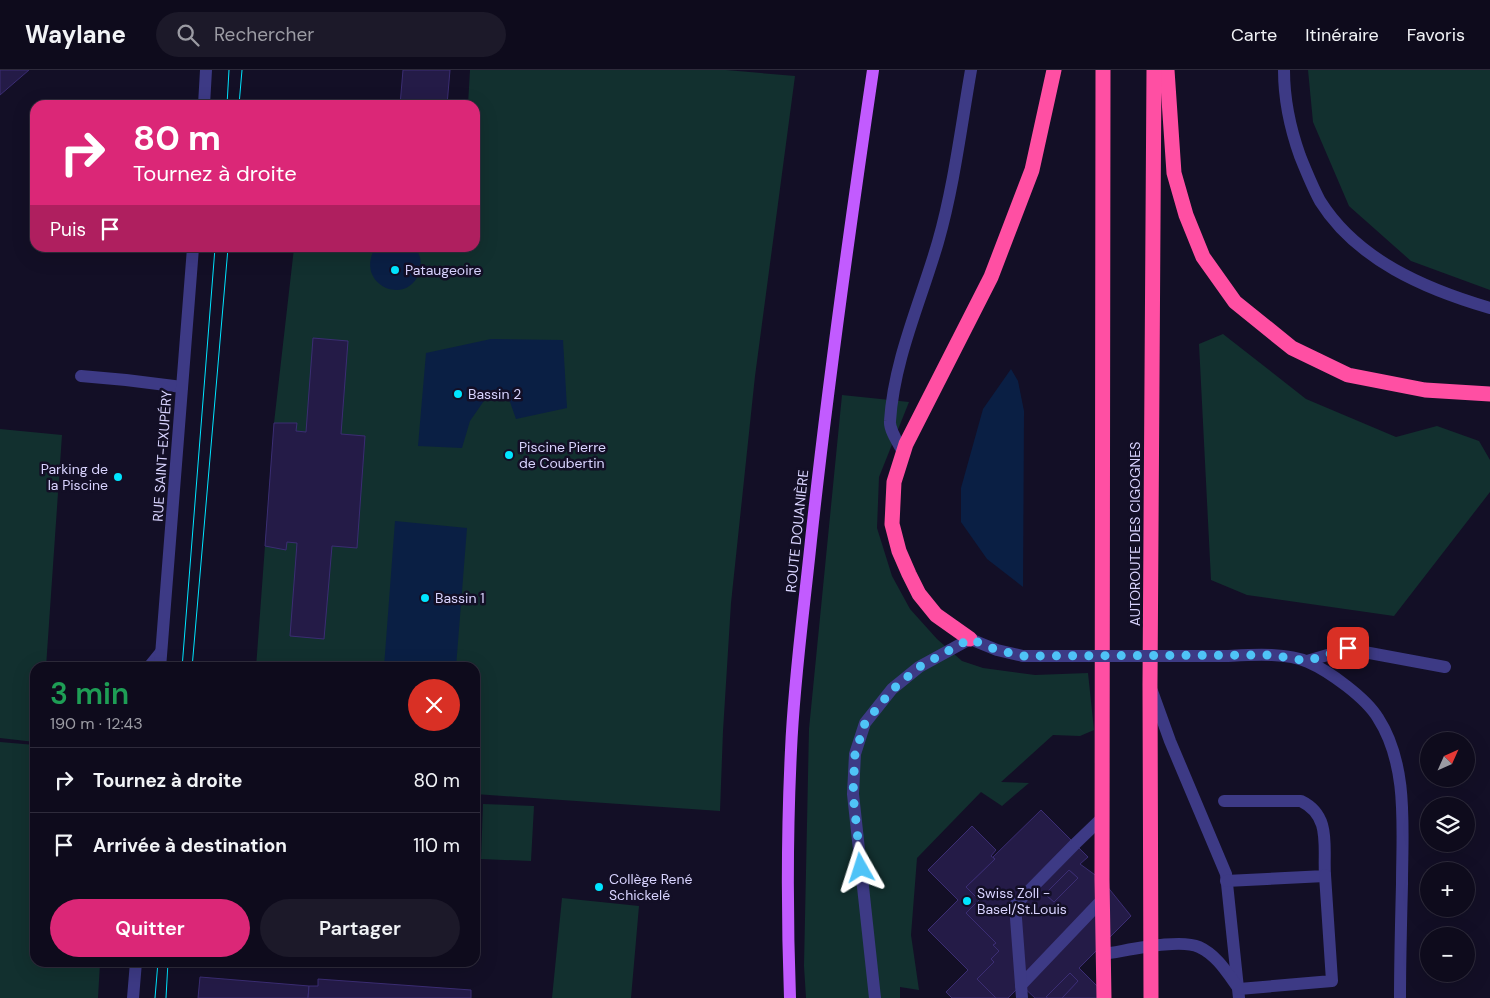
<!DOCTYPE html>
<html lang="fr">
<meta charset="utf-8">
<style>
:root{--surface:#0e0b1c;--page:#1c1929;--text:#f1f3f6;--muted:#9b9ba3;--line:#2e2b3b;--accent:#db2777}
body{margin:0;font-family:"DM Sans",sans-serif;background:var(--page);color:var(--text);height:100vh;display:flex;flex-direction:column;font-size:19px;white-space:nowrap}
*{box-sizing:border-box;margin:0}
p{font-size:16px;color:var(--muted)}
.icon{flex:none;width:28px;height:28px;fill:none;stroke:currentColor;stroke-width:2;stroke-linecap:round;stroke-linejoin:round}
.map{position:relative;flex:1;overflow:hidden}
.drawer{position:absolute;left:30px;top:592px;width:450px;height:305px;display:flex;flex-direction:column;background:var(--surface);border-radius:15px;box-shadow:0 5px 20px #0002,0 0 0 1px var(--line)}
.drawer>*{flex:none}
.top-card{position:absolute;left:30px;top:30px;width:450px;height:152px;border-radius:15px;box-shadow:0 5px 20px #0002,0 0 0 1px var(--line);background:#db2777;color:#fff;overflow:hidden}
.needle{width:32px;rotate:45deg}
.fabs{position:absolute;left:1420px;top:662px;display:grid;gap:10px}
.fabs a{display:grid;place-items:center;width:55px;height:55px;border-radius:50%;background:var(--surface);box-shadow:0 5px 20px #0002,0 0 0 1px var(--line);font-size:25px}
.pin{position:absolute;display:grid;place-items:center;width:42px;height:42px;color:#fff;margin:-21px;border-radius:10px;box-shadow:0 2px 8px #0006}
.me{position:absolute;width:55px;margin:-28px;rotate:354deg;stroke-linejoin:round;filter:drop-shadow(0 0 4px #0008)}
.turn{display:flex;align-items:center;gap:18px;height:105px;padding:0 20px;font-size:22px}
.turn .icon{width:65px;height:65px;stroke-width:2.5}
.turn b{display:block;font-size:35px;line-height:42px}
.then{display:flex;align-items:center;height:48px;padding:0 20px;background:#0003;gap:10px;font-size:19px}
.round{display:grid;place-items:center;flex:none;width:52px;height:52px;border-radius:26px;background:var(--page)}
.summary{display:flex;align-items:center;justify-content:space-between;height:85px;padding:0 20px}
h1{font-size:30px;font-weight:600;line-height:38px;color:#1e9e55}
.primary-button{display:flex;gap:10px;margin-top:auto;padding:10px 20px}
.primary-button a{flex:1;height:58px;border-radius:30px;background:var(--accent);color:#fff;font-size:20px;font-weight:600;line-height:58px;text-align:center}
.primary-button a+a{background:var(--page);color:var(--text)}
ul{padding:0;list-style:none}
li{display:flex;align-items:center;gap:15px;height:65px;padding:0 20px;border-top:1px solid var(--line)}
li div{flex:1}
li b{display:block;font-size:19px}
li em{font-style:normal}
header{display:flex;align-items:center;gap:30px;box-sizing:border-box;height:70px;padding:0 25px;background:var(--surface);border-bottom:1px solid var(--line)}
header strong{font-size:24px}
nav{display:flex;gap:28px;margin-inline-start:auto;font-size:18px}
.search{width:350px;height:45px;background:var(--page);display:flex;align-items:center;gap:12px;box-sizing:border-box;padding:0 18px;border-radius:28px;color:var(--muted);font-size:19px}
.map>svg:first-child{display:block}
.green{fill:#12302f}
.water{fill:#0a1f44}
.building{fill:#241b47;stroke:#3b2d73;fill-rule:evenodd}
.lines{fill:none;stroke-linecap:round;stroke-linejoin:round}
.minor{stroke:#3d3a85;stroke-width:12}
.major{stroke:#c25bff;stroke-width:12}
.highway{stroke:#ff4fa3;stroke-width:15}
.tram{stroke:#00e5ff;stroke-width:1}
.minor-bridge{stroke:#3d3a85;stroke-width:12}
.route{stroke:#4fc3f7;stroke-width:9;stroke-dasharray:0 16.2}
.poi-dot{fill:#00e5ff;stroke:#130f26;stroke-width:2}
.labels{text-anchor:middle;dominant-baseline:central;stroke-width:5;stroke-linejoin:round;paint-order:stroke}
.poi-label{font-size:14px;fill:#d9d4ff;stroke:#130f26;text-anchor:start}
.street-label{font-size:14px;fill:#d9d4ff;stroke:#130f26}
</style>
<header>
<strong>Waylane</strong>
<div class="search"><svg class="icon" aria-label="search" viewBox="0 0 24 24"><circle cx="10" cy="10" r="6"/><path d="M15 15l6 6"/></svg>Rechercher</div>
<nav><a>Carte</a><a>Itinéraire</a><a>Favoris</a></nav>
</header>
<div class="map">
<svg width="1490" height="928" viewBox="0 0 1490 928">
<rect width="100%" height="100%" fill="#130f26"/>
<g class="green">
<polygon points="470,0 726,0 795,6 755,306 731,533 723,661 720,741 475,724 475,598 256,598 274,353 294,178 475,178 475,35 468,35"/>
<polygon points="1308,0 1490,0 1490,220 1411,191 1349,136 1313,52"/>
<polygon points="1223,264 1306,329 1396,367 1437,356 1479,371 1490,390 1490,422 1394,546 1247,525 1211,510 1199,274"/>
<polygon points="842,325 909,332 879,407 877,458 892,506 910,539 937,569 962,591 983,598 1035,605 1088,603 1094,660 1080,666 1053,665 1001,712 1029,713 1002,736 981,722 917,788 911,865 919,920 900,917 900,928 806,928 804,896 809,659"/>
<polygon points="0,359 62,365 46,597 35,598 35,672 0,668"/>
<polygon points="0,672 35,675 35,892 100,893 98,928 0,928"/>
<polygon points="483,734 534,736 531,791 481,789"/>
<polygon points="562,828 639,836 631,928 552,928"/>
</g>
<g class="water">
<path d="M375 178H415C421 185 422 194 419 203 407 237 354 215 375 178Z"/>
<polygon points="491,269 563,270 567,338 516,349 510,332 499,322 488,325 470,351 462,378 418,376 426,283"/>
<polygon points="1011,299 1018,311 1024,341 1023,517 987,489 961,452 961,418 983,339"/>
<polygon points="395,451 467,458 456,597 384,597"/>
</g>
<g class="building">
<polygon points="0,0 29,0 0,25"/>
<polygon points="403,0 450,0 447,35 400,35"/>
<polygon points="313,268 348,271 341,364 365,366 357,478 332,476 324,569 290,566 297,473 287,472 286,480 265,476 274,353 297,353 296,361 306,362"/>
<path d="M1041 740 1088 787 1080 794 1102 810 1131 846 1079 898 1109 928H1062L1078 911 1070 903 1046 927 1048 928H1035L1021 915 1008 928H996L977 909 994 892 991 889 999 881 993 875 996 873 966 843 979 830 966 817 995 789 993 787ZM1069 800 1078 808 1054 832 1045 824Z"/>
<polygon points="972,756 996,780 991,786 995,789 966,817 979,830 966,843 996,873 993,875 999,881 991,889 994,892 977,909 996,928 952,928 946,922 968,900 928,860 958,830 928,800"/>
<polygon points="1069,800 1078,808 1054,832 1045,824"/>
<polygon points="1070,903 1078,911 1062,928 1048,928 1046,927"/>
<polygon points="200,907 309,916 308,928 198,928"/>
<polygon points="318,909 471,920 471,928 308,928 309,916 318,916"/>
</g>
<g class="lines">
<g class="minor">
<path d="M1284 0C1284 29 1290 58 1300 86 1306 101 1312 116 1320 131 1357 190 1425 219 1490 238"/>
<polyline points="204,35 206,0"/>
<polyline points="81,306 126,310 182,317"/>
<path d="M903 382C899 374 889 360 890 351 894 289 921 231 938 172 954 116 961 57 971 0"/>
<path d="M1225 586C1249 585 1286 582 1308 592 1329 601 1366 628 1378 648 1409 696 1402 760 1402 814 1401 852 1400 890 1400 928"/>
<polyline points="1307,591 1348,579 1445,597"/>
<polyline points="148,598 161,582"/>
<polyline points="160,598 193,178"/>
<polyline points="1152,621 1170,671 1226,804 1239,928"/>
<path d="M1224 731H1301C1332 746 1323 777 1325 806L1226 811"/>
<path d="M1103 884C1126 881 1179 868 1199 877 1217 885 1228 904 1239 919L1332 911 1325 805"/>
<polyline points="1021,915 1102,830"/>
<polyline points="133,928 136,892"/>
<polyline points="875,928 853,724 855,684 865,653 892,619 919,597 970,569 997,580 1023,586"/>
<polyline points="1022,928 1015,835 1075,774 1102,748"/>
</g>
<path class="major" d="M790 928C787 846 787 762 791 680 794 609 804 539 811 470 828 312 850 156 873 0"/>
<g class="highway">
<polyline points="1103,0 1102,810 1104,928"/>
<polyline points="1167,0 1174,103 1186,145 1203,187 1235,232 1292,278 1348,305 1425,320 1490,324"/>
<polyline points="970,569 936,545 919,524 909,504 899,481 892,454 894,412 906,374 991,207 1032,100 1054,0"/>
<polyline points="1151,928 1150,615 1154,0"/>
</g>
<g class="tram">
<polyline points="227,35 229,0"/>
<polyline points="239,35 242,0"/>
<polyline points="182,598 215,178"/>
<polyline points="192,598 228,178"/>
<polyline points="155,928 158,892"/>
<polyline points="166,928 168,892"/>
</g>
<polyline class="minor-bridge" points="1023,586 1225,586"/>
</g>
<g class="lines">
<polyline class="route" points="861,798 853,724 855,684 865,653 892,620 919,597 970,569 997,580 1023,586 1272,585 1307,591 1348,578"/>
</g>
<g class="poi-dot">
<circle cx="395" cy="200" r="5"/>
<circle cx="458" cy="324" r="5"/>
<circle cx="509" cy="385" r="5"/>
<circle cx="118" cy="407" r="5"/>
<circle cx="425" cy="528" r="5"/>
<circle cx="599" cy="817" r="5"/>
<circle cx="967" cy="831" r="5"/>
</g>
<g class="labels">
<g class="poi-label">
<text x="405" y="200">Pataugeoire</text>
<text x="468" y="324">Bassin 2</text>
<text x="519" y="377">Piscine Pierre<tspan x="519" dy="16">de Coubertin</tspan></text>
<text x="108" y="399" text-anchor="end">Parking de<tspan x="108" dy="16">la Piscine</tspan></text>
<text x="435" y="528">Bassin 1</text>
<text x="609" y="809">Collège René<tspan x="609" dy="16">Schickelé</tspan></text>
<text x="977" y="823">Swiss Zoll -<tspan x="977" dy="16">Basel/St.Louis</tspan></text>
</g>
<g class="street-label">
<text transform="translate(162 386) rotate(-86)">RUE SAINT-EXUPÉRY</text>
<text transform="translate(797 461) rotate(-84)">ROUTE DOUANIÈRE</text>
<text transform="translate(1135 464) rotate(-90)">AUTOROUTE DES CIGOGNES</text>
</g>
</g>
</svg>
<div class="fabs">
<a><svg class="needle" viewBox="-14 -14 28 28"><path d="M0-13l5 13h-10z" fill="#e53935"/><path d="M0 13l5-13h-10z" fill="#9b9ba3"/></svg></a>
<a><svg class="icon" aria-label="layers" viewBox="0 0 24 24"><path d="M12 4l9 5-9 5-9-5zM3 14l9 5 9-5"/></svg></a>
<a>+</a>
<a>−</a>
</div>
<div class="pin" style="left:1348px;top:578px;background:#d93025"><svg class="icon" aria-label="arrive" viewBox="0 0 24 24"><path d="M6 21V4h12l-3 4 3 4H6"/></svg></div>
<svg class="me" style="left:861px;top:798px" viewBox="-20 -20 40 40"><path d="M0-17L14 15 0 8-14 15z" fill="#4fc3f7" stroke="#fff" stroke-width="4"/></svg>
<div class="top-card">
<div class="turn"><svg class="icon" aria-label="right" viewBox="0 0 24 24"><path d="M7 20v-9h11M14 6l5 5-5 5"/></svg><div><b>80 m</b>Tournez à droite</div></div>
<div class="then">Puis<svg class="icon" aria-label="arrive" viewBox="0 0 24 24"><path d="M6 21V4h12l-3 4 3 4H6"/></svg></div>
</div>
<section class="drawer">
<div class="summary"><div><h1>3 min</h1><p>190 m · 12:43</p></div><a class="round" style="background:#d93025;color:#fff"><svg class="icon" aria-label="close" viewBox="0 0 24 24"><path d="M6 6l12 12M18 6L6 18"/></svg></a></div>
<ul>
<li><svg class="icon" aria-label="right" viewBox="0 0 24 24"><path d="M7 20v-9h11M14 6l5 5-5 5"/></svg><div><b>Tournez à droite</b></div><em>80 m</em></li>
<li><svg class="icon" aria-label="arrive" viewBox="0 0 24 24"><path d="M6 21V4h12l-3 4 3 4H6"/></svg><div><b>Arrivée à destination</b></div><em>110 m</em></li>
</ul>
<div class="primary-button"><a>Quitter</a><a>Partager</a></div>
</section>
</div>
